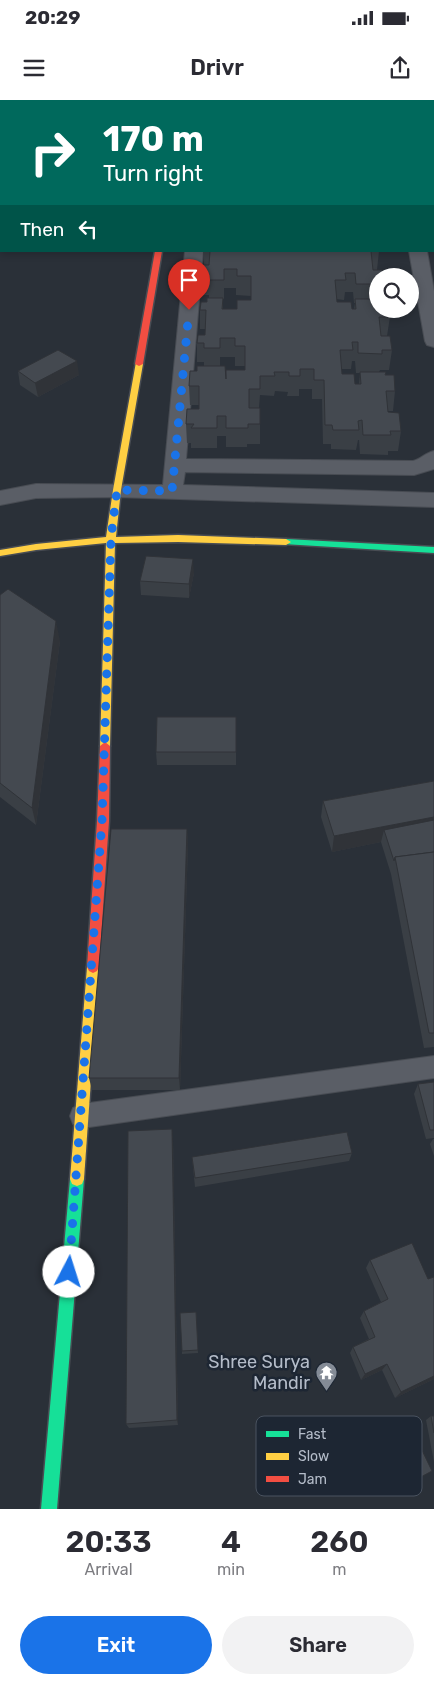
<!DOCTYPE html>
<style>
:root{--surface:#fff;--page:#f2f2f3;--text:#2b2b33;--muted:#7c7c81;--accent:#1a73e8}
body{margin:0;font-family:Rubik,sans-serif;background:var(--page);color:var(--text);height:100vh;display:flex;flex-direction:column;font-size:19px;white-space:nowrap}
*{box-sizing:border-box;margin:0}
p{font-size:16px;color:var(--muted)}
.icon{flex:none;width:28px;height:28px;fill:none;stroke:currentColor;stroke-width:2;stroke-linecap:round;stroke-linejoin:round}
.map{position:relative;height:1409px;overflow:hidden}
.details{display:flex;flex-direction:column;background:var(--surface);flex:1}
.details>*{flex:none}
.hud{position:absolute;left:0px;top:0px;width:435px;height:152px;box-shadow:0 2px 8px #0003;background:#00695c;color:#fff;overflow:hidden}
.fabs{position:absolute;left:369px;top:168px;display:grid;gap:10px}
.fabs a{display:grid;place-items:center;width:50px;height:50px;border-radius:50%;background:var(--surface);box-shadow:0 2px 8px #0003;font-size:25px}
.pin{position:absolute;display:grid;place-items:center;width:42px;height:42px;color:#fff;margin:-51px -21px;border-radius:50% 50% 50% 0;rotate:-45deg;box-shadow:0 0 5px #0007}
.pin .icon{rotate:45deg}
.me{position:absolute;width:55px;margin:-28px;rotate:5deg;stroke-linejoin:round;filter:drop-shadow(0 0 4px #0008)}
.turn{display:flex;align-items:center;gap:18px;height:105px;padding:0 20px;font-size:22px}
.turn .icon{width:65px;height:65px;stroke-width:2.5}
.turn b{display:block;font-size:35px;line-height:42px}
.then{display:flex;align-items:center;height:48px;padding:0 20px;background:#0003;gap:10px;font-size:19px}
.eta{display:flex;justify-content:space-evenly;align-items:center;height:85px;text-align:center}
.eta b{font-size:30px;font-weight:600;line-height:35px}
.button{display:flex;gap:10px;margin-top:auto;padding:10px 20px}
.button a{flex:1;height:58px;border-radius:30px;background:var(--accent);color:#fff;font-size:20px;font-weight:600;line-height:58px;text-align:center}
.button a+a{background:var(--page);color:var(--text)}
.status{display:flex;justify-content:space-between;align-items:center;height:35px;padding:0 25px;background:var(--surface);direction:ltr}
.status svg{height:14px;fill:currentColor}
header{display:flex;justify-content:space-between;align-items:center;height:65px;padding:0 20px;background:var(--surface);font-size:22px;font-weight:600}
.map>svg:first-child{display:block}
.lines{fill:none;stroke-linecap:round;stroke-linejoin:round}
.lane-casing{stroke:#484c53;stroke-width:2}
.street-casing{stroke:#484c53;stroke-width:2}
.fast-casing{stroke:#484c53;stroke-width:3}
.slow-casing{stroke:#484c53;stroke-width:3}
.jam-casing{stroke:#484c53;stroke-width:3}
.lane{fill:#5a5e66;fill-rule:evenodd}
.street{fill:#5a5e66;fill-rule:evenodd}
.fast{fill:#16e098;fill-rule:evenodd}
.slow{fill:#ffcf43;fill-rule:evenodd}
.jam{fill:#f24e42;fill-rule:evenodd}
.wall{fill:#3a3f45;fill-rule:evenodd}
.shaded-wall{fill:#303338}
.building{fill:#444950;stroke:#303338}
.route{stroke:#1a73e8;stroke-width:9;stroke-dasharray:0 16.2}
.labels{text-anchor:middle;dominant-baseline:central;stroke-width:5;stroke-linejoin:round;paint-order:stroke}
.near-poi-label{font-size:18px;fill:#b4bcc9;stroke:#1d2633;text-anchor:end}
.key{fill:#1d2633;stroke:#4a5360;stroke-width:1}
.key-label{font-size:14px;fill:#b4bcc9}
</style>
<div class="status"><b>20:29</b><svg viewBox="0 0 49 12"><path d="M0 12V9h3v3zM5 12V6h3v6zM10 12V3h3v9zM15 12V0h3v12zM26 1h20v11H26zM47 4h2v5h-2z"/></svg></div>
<header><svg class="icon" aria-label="menu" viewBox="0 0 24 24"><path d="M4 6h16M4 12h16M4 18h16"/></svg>Drivr<svg class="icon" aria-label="share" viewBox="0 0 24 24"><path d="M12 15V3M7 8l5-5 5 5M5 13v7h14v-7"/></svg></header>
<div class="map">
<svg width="434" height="1409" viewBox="0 0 434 1409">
<rect width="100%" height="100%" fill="#2a3038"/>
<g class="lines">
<defs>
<polygon id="lane" points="434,956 434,978 82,1028 73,1024 70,1016 73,1008 82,1004"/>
<g id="street">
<polygon points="357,0 378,0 379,1 358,1"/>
<path d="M185 151H203L186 359 413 361C421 359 425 353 434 351V369L414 375 185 372 183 385 434 393V407L117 397 36 398 0 405V391L36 384 163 385Z"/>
<polygon points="409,151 427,151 434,191 434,247 427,245 425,241"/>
</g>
<g id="fast">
<polygon points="286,439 434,447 434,453 283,444 281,442"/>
<polygon points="77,1072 82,1074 84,1079 57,1409 41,1409 70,1079 72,1074"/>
</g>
<g id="slow">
<polygon points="136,262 143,264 121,390 116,437 178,435 286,439 291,442 286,445 178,442 115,443 110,646 105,650 100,646 106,443 36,450 0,456 0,450 36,444 106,437 113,390"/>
<polygon points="93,861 97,863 99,867 84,1079 82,1084 77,1086 72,1084 70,1079 87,867 89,863"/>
</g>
<g id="jam">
<polygon points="155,151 162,151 143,264 139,266 135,264"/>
<polygon points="105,642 110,646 109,721 99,867 97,871 93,873 89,871 87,867 97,721 100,646"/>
</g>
</defs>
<use href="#lane" class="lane-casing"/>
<use href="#street" class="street-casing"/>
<use href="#fast" class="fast-casing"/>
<use href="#slow" class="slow-casing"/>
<use href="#jam" class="jam-casing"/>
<use href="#lane" class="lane"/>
<use href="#street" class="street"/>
<use href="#fast" class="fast"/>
<use href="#slow" class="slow"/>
<use href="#jam" class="jam"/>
</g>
<g class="wall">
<path d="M203 151H379L377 170 378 209 390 217 387 236 392 250 389 270H380L379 272H386V275L395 291 393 311H388V312L401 331 398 351H388V355L360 354 359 340H358L356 350 331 349V344H323L322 299H312V289H299V296H287L288 292 275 291 274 296 260 295 259 308 260 324V344H247V347H226V336H217V348H191V343H187L186 324 199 309V305H190L189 286 197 271 204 266V262H197V243L205 235 206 229H200V210L207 202 209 198V195H203V189H198V170L204 165ZM224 188H236V195L251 196V200L237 209H223V199H224ZM345 192H353L354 203H355L354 209H352L337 202 336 199 344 200ZM220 257H235V266H245V270L226 277 220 266ZM352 261H355L356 273H360L359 284H355L342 274 341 269H351Z"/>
<polygon points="18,271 79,275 38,297 20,285"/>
<polygon points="194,473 189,498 141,495 140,481"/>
<polygon points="0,495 60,541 36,725 0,697"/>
<polygon points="156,652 236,652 236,665 157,665"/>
<polygon points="434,681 434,947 424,948 391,774 381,742 332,752 321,717 323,701"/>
<polygon points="187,729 188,745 180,990 92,990 89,978"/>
<polygon points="434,982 434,1038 426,1039 414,994 418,984"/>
<polygon points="433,1039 434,1039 434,1056 430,1044"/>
<polygon points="173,1040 178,1325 129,1328 126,1324"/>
<polygon points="352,1053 349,1061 195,1087 192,1057"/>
<polygon points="370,1160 434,1279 395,1298 382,1270 361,1280 350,1253 353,1247 369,1239 360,1218 364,1211 381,1202 366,1168"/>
<polygon points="196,1212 198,1253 182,1254 182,1251"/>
<polygon points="431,1316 434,1316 434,1362 426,1320"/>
<polygon points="370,1335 395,1391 392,1392 368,1337"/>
</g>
<g class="shaded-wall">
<polygon points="376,181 378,181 378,199 374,200"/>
<polygon points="77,261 79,275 38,297 35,283"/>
<polygon points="193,459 194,473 189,498 189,484"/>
<polygon points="56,521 60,541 36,725 32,708"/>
<polygon points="434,717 434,732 384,730 381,742 332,752 334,736"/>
<polygon points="187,729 188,745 180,990 179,978"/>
<polygon points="172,1029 173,1040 178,1325 177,1320"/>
<polygon points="387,1264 382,1270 361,1280 365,1274"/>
<polygon points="434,1276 434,1279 395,1298 401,1292"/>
</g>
<g class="building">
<polygon points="210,151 371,151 373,170 382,170 383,176 378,176 378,181 376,181 376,184 356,184 355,173 345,173 346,180 335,180 337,202 351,202 352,209 356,209 355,199 378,199 378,209 389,209 390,217 379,217 381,236 390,236 392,250 382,250 382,254 358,253 358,242 352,242 353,250 340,250 342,274 354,274 355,284 361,284 360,272 386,272 385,275 394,275 395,291 386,291 388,312 399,313 401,331 390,331 391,335 363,335 362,320 358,321 359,330 333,330 332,325 325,325 324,280 314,280 314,269 300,269 300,276 289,276 289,272 274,272 275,276 260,276 260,289 249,289 249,308 260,308 260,324 248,324 248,328 226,328 226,316 217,316 217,328 191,328 194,324 186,324 187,309 199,309 199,286 189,286 190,271 197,271 197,266 225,266 226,279 226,270 245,270 245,246 235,246 235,238 220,238 220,248 204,248 204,243 197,243 198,235 205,235 206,210 200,210 201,202 207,202 207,198 223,198 222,209 237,209 237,200 251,200 251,176 237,176 237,169 224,169 224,180 209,180 209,176 203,176 203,170 198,170 199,165 209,165"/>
<polygon points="58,250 77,261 35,283 18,271"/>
<polygon points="146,456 193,459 189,484 140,481"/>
<polygon points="8,489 56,521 32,708 0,683 0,495"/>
<polygon points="157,617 236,617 236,652 156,652"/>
<polygon points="434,681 434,717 334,736 323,701"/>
<polygon points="434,720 434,752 395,757 394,761 384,730"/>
<polygon points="111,729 187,729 179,978 89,978"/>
<polygon points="434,752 434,933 429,933 395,757"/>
<polygon points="434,982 434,1030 430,1030 418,984"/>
<polygon points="172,1029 177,1320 126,1324 128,1031"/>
<polygon points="347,1032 352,1053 195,1078 192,1057"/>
<polygon points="412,1143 428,1179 434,1177 434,1276 401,1292 387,1264 365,1274 353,1247 375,1237 364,1211 388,1199 370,1160"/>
<polygon points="196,1212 198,1250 182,1251 180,1213"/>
<polygon points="431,1316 434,1316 434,1333"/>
<polygon points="406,1317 432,1371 395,1391 370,1335"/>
</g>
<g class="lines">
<polyline class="route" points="69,1172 102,721 111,438 117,390 172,391 189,210"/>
</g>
<defs>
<symbol id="temple-pin" viewBox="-11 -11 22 30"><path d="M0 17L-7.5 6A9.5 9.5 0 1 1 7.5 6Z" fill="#848b96" stroke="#1d2633"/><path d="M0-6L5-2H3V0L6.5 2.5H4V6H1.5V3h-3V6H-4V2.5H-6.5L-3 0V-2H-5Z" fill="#fff"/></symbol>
</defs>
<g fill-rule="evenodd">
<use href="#temple-pin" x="314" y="1260" width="25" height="34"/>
</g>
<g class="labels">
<g class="near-poi-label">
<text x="310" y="1262">Shree Surya<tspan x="310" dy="21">Mandir</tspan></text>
</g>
</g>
<rect x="256" y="1316" width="166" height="80" rx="8" class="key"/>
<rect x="266" y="1331" width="23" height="6" fill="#16e098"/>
<rect x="266" y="1353" width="23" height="7" fill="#ffcf43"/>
<rect x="266" y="1376" width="23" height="6" fill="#f24e42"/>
<g class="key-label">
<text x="298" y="1339">Fast</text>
<text x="298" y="1361">Slow</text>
<text x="298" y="1384">Jam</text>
</g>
</svg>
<div class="fabs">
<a><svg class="icon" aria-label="search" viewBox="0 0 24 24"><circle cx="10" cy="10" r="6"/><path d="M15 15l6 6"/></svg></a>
</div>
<div class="pin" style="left:189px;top:210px;background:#d93025"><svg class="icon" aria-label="arrive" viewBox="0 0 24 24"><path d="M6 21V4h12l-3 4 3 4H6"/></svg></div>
<svg class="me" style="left:69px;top:1172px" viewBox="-20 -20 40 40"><circle r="19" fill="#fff"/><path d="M0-13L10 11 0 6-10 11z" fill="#1a73e8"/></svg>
<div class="hud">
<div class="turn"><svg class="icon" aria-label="right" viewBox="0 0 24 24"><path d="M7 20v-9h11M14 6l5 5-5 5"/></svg><div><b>170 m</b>Turn right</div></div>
<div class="then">Then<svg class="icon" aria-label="left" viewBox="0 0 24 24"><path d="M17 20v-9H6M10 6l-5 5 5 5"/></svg></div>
</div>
</div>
<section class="details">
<div class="eta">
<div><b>20:33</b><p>Arrival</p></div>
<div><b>4</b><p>min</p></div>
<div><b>260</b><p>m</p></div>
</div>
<div class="button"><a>Exit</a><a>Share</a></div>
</section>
